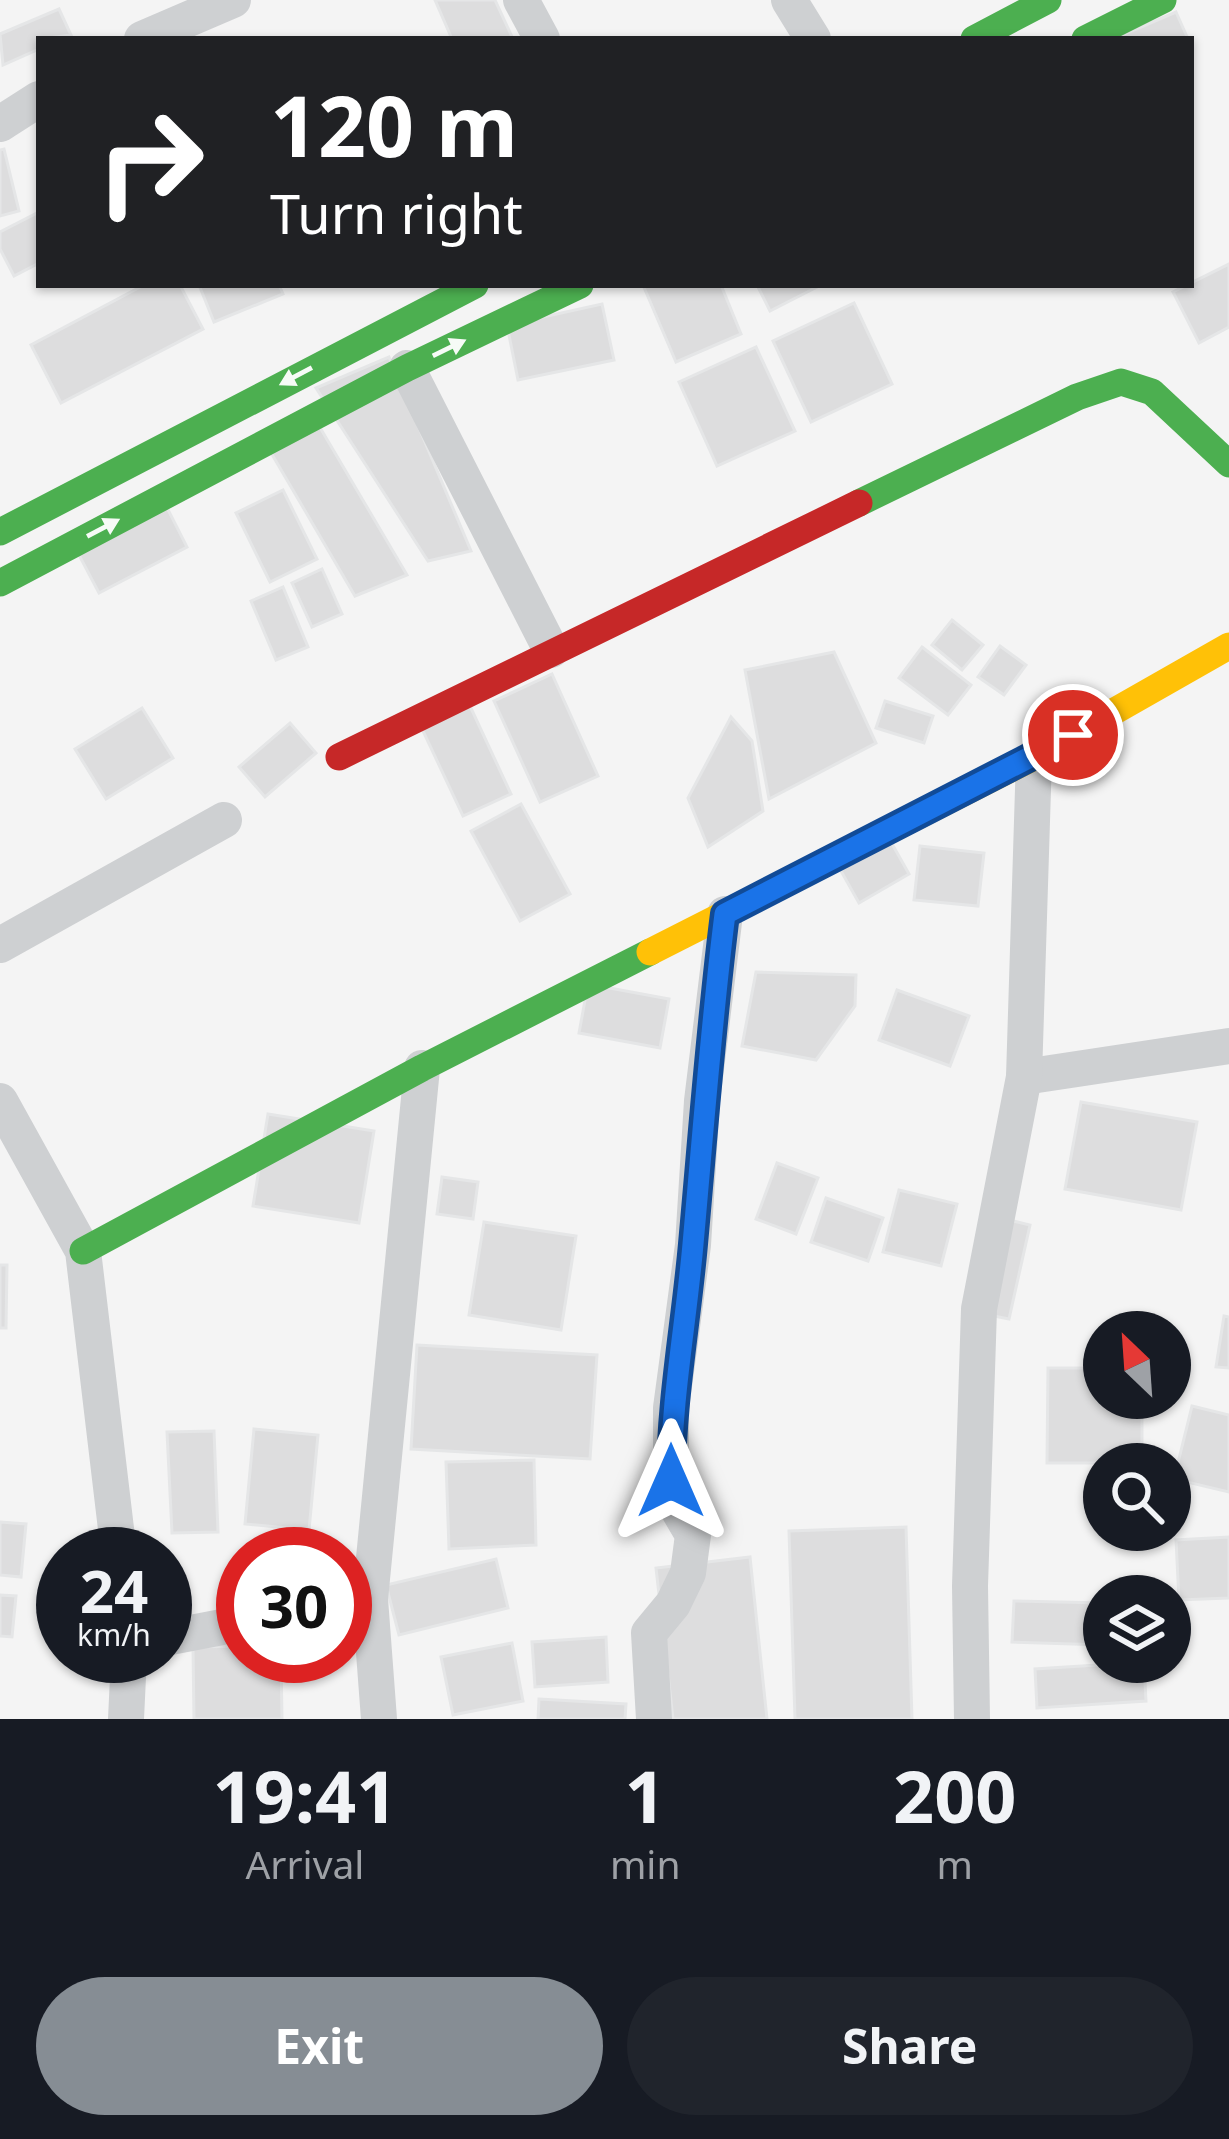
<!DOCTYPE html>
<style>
:root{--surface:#171b24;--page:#20242c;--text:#f1f3f6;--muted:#9ea1a6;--accent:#868d94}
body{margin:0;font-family:"Noto Sans",sans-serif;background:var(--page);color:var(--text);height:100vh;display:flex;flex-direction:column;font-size:45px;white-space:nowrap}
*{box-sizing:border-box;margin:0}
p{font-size:39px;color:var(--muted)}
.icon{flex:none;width:66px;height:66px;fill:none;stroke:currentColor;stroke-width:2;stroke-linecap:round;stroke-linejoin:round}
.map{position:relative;height:1719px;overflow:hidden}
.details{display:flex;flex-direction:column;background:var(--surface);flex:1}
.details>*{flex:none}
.guide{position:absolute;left:36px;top:36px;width:1158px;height:252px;border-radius:0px;box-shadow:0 3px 9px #0004;background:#202124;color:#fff;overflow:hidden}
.needle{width:78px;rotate:335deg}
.fabs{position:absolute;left:1083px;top:1311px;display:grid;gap:24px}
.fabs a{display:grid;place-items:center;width:108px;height:108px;border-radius:50%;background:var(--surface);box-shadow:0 3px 9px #0004;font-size:60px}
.speed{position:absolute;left:36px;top:1527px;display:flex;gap:24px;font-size:60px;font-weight:700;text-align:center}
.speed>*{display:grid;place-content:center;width:156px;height:156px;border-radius:50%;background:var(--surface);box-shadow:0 3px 9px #0004;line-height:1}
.speed small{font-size:30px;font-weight:400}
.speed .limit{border:18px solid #d22;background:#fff;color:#111}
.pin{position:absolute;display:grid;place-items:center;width:102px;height:102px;color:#fff;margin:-51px;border:6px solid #fff;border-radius:50%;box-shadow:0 3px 12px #0007}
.me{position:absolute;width:132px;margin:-66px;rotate:0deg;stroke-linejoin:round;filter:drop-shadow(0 0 9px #0008)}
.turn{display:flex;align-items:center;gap:42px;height:252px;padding:0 36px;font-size:54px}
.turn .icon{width:156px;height:156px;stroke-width:2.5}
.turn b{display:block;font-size:84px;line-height:102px}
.eta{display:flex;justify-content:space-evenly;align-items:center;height:204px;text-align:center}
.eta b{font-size:72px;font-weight:700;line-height:84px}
.action{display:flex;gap:24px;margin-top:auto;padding:24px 36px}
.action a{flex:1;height:138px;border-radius:72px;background:var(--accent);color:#fff;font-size:48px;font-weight:700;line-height:138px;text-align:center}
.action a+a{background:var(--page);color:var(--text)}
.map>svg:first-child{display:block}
.building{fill:#ddddde;stroke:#e5e6e7;stroke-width:3}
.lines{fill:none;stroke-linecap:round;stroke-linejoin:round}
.street{stroke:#ced0d2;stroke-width:36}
.fast{stroke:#4caf50;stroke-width:27}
.slow{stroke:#ffc107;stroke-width:27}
.jam{stroke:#c62828;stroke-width:27}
.oneway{fill:#f6fbf6}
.route-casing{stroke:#114b97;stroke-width:30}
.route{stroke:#1a73e8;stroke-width:21}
</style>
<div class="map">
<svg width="1229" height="1719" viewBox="0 0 1229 1719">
<rect width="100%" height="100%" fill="#f4f4f4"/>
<g class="building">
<polygon points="435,0 495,0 513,39 452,39"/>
<polygon points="59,9 71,35 39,39 39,49 3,65 0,34"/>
<polygon points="1176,12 1188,39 1113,39"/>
<polygon points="4,149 19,211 0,216 0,150"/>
<polygon points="39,212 39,263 14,276 0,249 0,232"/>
<polygon points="1229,264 1229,327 1199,343 1173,292"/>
<polygon points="144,285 180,285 203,329 61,403 31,345"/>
<polygon points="199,285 279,285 283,294 214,322"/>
<polygon points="643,285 721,285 741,334 676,362"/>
<polygon points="757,285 821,285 770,311"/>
<polygon points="854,303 892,384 811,422 773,341"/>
<polygon points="602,304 614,360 518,380 507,325"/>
<polygon points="756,347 795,431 717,466 679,382"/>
<polygon points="389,357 471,551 428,561 316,388"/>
<polygon points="312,414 407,575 355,596 263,439"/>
<polygon points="158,490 187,547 99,593 69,536"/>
<polygon points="283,490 317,559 270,582 236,513"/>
<polygon points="322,569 342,614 312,627 292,583"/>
<polygon points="283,587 308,647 276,660 251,601"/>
<polygon points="952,620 983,645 962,670 932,645"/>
<polygon points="1000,646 1026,665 1004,695 978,677"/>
<polygon points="922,647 971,685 948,715 899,678"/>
<polygon points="834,652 876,743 769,799 745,670"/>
<polygon points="552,674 598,776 540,802 494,701"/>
<polygon points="463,691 511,794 463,816 415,714"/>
<polygon points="885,701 933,716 924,743 876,728"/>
<polygon points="142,708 173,758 106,799 75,749"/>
<polygon points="731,717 752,741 763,811 708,847 688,798"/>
<polygon points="290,723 316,753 265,797 239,767"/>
<polygon points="521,804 570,894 520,921 471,831"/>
<polygon points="882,826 909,874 859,903 832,855"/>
<polygon points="920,846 984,853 978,906 914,900"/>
<polygon points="756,972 856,975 855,1006 816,1060 742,1046"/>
<polygon points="588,984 669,999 660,1048 579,1033"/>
<polygon points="897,990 969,1016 950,1066 879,1040"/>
<polygon points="1081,1102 1197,1122 1181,1210 1065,1189"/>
<polygon points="268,1114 374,1131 359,1223 253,1206"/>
<polygon points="777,1163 818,1178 796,1234 756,1219"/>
<polygon points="442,1177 478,1182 473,1219 437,1214"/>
<polygon points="899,1190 957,1204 941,1266 883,1252"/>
<polygon points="826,1198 883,1218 868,1261 811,1242"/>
<polygon points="1001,1218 1030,1225 1009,1319 979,1313"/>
<polygon points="484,1222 576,1236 561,1330 469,1315"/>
<polygon points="0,1265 7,1265 6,1328 0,1328"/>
<polygon points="1224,1316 1229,1317 1229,1368 1216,1367"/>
<polygon points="417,1345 597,1355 590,1459 411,1449"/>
<polygon points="1048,1368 1104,1368 1104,1398 1142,1398 1142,1463 1047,1463"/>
<polygon points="1192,1406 1229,1415 1229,1492 1174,1479"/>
<polygon points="254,1429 318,1435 309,1530 245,1524"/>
<polygon points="214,1431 218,1532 172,1533 167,1432"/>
<polygon points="534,1460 536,1545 449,1549 446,1462"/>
<polygon points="0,1522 26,1524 21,1577 0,1575"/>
<polygon points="906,1527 912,1719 795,1719 789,1531"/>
<polygon points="1229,1537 1229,1598 1179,1600 1176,1540"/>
<polygon points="750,1557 767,1719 673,1719 656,1568"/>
<polygon points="496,1559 508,1608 399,1635 386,1585"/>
<polygon points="0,1595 16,1596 12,1637 0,1636"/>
<polygon points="1014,1601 1104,1603 1104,1645 1012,1642"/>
<polygon points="606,1637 608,1682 535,1687 532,1642"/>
<polygon points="512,1643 523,1701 453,1715 441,1657"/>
<polygon points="243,1646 243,1656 281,1656 282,1719 194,1719 193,1647"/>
<polygon points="1144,1662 1146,1701 1037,1708 1035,1669"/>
<polygon points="539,1699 626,1704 625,1719 538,1719"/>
</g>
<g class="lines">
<g class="street">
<polyline points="521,0 542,39"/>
<polyline points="789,0 813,39"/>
<polyline points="142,39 233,0"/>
<polyline points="0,124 39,99"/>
<polyline points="407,368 551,650"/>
<polyline points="0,945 224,820"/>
<polyline points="1024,1077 1229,1046"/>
<polyline points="0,1101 83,1251 119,1554"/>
<polyline points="165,1638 243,1623"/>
<polyline points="126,1719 129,1656"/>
<polyline points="379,1719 370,1599 422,1068"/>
<polyline points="654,1719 649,1633 673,1604 688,1573 693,1535 676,1506 671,1481 671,1408 693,1245 702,1101 725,914"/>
<polyline points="972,1719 970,1586 979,1309 1024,1077 1034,757"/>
</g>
<g class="fast">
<polyline points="974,39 1048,0"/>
<polyline points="1085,39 1163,0"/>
<polyline points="859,503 1077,397 1121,382 1152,392 1229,464"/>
<polyline points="0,532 475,285"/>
<polyline points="0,583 407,368 580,285"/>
<polyline points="83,1251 422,1068 650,952"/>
</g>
<polyline class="slow" points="650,952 1034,757 1229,646"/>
<polyline class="jam" points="339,757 859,503"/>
</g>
<defs><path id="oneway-solid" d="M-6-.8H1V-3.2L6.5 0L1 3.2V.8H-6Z" transform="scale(3)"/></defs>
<g class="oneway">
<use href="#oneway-solid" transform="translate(449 348) rotate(-26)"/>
<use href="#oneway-solid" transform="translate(296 376) rotate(152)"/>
<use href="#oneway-solid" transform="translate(103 528) rotate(-28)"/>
</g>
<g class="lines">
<defs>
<path id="route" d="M671 1481C671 1400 686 1324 693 1244 703 1134 711 1024 725 914L1073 735"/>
</defs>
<use href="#route" class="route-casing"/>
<use href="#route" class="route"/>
</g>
</svg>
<div class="fabs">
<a><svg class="needle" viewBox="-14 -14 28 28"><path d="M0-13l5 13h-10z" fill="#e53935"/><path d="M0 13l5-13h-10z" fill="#9ea1a6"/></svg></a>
<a><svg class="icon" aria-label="search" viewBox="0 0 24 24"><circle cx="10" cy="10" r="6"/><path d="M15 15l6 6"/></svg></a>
<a><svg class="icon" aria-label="layers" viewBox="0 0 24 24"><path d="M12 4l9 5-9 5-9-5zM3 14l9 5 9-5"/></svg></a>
</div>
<div class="speed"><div>24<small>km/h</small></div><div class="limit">30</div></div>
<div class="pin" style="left:1073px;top:735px;background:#d93025"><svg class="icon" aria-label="arrive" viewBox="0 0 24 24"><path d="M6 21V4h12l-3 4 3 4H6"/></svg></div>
<svg class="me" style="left:671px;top:1481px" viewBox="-20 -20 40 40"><path d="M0-17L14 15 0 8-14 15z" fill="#1a73e8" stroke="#fff" stroke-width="4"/></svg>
<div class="guide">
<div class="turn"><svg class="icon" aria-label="right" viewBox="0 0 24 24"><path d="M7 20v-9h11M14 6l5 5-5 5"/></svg><div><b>120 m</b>Turn right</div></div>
</div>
</div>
<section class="details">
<div class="eta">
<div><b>19:41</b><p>Arrival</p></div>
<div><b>1</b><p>min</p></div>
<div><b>200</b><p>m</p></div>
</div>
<div class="action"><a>Exit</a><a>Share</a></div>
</section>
